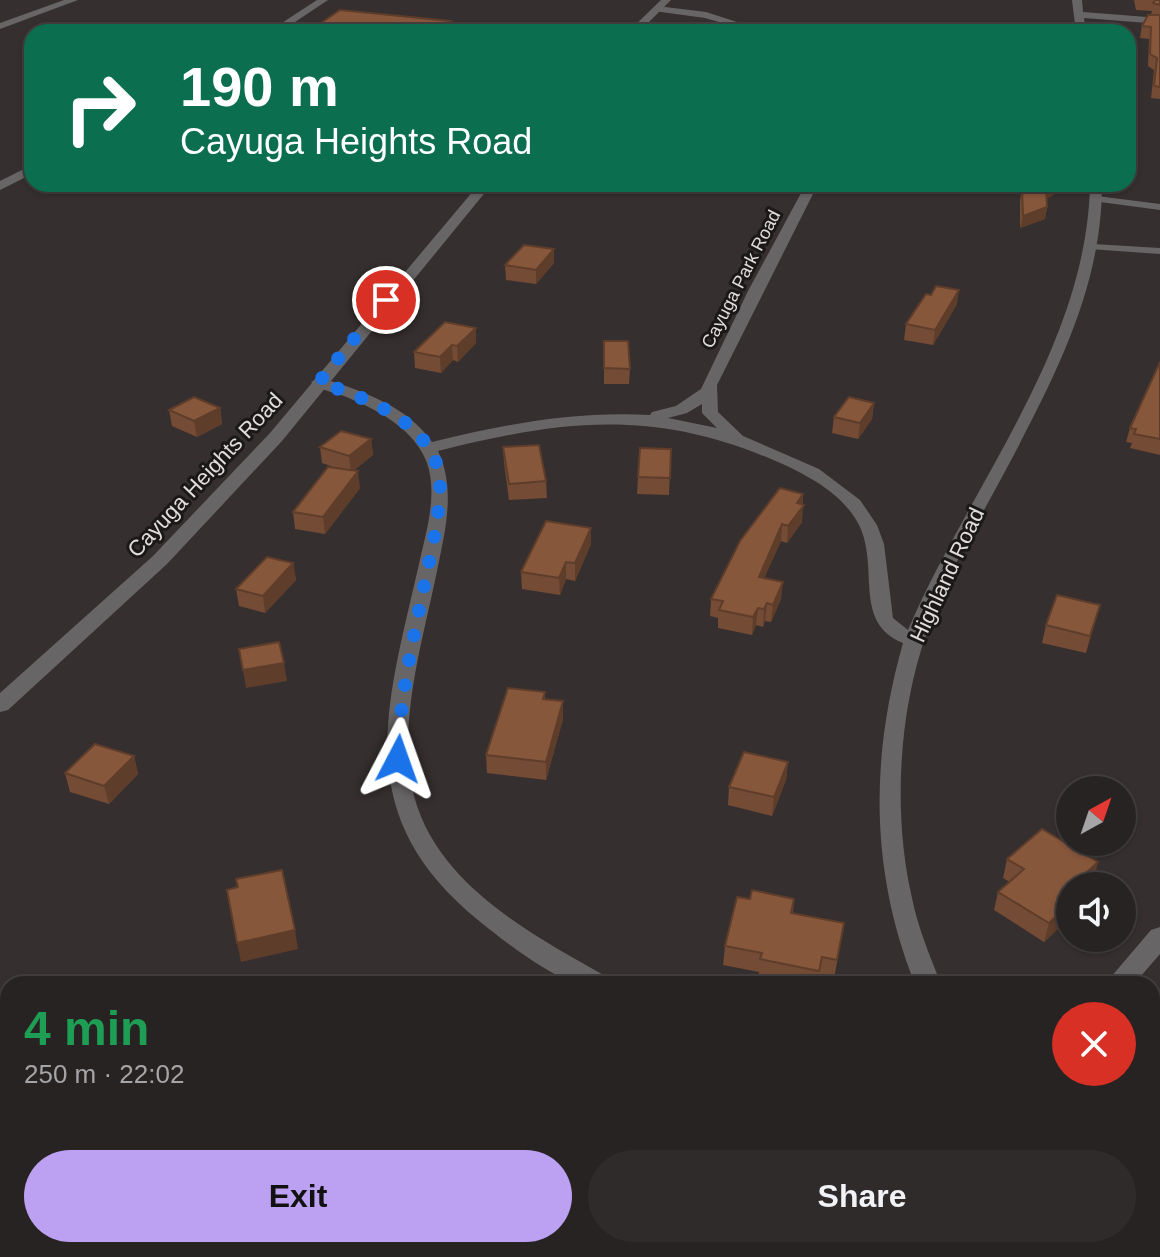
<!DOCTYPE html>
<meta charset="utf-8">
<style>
:root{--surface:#282323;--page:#302b2b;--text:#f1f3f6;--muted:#a5a4a6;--line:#444041;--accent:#bca0f2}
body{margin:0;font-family:Arial,sans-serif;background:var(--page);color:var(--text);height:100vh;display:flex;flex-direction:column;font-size:30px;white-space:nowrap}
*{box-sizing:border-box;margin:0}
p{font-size:26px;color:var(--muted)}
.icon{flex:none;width:44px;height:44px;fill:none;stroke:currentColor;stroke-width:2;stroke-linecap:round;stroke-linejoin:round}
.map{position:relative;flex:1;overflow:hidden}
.drawer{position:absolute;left:0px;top:976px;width:1160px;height:282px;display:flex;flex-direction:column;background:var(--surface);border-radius:24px 24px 0 0;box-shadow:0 2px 6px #0004,0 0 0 2px var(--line)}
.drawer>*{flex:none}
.hud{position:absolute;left:24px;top:24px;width:1112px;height:168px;border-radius:24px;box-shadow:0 2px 6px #0004,0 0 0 2px var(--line);background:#0b6e4f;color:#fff;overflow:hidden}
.needle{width:52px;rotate:40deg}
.controls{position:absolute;left:1056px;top:776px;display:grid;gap:16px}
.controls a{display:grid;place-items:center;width:80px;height:80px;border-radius:50%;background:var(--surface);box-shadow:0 2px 6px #0004,0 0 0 2px var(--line);font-size:40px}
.pin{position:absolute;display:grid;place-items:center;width:68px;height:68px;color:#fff;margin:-34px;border:4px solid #fff;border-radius:50%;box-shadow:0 2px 8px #0007}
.me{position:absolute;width:88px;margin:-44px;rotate:4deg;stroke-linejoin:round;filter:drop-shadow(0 0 6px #0008)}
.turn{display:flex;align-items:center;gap:28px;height:168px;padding:0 24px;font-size:36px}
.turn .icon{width:104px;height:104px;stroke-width:2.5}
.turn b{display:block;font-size:56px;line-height:68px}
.round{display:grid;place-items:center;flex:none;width:84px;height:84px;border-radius:42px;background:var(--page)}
.summary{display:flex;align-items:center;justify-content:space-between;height:136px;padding:0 24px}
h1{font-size:48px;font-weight:600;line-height:60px;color:#1e9e55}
.primary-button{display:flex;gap:16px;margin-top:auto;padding:16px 24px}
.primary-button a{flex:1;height:92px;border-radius:48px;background:var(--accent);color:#111;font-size:32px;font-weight:600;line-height:92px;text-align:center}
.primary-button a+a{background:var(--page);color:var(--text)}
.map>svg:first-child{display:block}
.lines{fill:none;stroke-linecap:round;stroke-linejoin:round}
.service{fill:#686567;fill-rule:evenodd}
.minor{fill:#686567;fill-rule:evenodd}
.tertiary{fill:#686567;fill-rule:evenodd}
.wall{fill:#744b34}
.shaded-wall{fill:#5e3d2a}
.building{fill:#87573c;stroke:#5e3d2a;stroke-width:2}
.route{stroke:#1a73e8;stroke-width:14;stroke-dasharray:0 25.2}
.labels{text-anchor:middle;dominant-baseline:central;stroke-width:6;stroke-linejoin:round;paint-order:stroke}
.far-street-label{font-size:18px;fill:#e1dcdd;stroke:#1b1818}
.street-label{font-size:22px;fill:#e1dcdd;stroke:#1b1818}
</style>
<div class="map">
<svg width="1160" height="1257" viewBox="0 0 1160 1257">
<rect width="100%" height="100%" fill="#362f2f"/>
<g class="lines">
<g class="service">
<polygon points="1097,196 1160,204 1160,210 1093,201 1093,197"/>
<polygon points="1093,244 1160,248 1160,254 1089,249 1088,247"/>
</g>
<g class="minor">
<polygon points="64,0 78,0 0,29 0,23"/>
<polygon points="317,0 328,0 280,32 268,32"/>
<polygon points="1072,0 1082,0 1083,12 1160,18 1160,24 1084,18 1086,32 1076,32"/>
<polygon points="657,6 706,12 768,32 753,32 705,18 654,11"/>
<polygon points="32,165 32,174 0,190 0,181"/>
<path d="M806 184H818L717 385 718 412 743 436 819 469 860 500 877 525 884 544 893 618 908 630C970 485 1087 347 1090 184H1102C1102 280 1062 362 1019 445 987 507 948 569 926 635 898 715 893 816 912 898 918 928 930 956 941 984H915C870 871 870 759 903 643 852 622 880 568 859 525 844 495 808 475 778 462 656 409 565 419 438 451 457 491 444 535 436 576 422 643 399 719 412 787 431 882 531 934 607 977L611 984C600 984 585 987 575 983 547 974 501 939 478 920 348 814 387 706 419 564 426 532 438 495 427 463 414 428 376 409 344 396 333 392 319 390 311 382L319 377 325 379C364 392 407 406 432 442 505 424 575 411 650 415L652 412 676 406 701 389 748 291ZM702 404V413L717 428 668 418 687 413Z"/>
<polygon points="965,1250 995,1250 993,1257 963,1257"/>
<polygon points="1110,1250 1151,1250 1154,1257 1113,1257"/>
</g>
<g class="tertiary">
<polygon points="661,0 671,0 639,32 628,32"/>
<polygon points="479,184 492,184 282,441 167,564 8,710 0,712 0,693 153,556 270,433"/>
<polygon points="1160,927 1160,954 1134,984 1105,984 1151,930"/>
<polygon points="807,1250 843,1250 840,1257 804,1257"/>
</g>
</g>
<g class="wall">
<polygon points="1134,0 1160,0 1160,99 1151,98 1154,70 1148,66 1149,39 1140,38 1142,26 1151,14 1152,11 1136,10"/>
<polygon points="908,184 942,184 938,192 907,188"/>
<polygon points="1029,184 1060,184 1058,192 1046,199 1047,207 1045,219 1020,228 1020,200 1022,188"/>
<polygon points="554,249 554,263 536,284 506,280 505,265"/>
<polygon points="957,304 933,345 904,340 906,324"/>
<polygon points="476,328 476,343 458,362 453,360 441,373 415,368 414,352"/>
<polygon points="604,341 630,369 629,384 604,384"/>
<polygon points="1160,362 1160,455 1130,448 1132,443 1126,442 1130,428"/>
<polygon points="874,403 872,419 858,439 832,433 834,417"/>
<polygon points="220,408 222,424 197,437 172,426 169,410"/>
<polygon points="371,439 373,455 353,471 360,488 325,534 295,529 293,512 339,469 322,463 320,447"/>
<polygon points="503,447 546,481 547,498 509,500 504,463"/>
<polygon points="671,449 669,495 637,494 638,477"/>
<polygon points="803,494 802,522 787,543 781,541 764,578 781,599 771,622 765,621 763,627 756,625 752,635 718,628 718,618 710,616 711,599"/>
<polygon points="591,528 591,544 575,581 566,579 560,595 522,589 521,572"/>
<polygon points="293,563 296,580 265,613 239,606 236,589"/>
<polygon points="1100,605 1086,653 1042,643 1046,625"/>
<polygon points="545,692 545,699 563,719 546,780 487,773 486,755"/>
<polygon points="134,756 138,774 109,804 70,792 65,773"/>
<polygon points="788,762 786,780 772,816 728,805 729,787"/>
<polygon points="1007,859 1098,862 1093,881 1088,886 1070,886 1070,906 1066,921 1044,942 994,910 998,892 1010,882 1003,878"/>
<polygon points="750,899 794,899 793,913 844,923 834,979 819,976 818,984 785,984 758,978 759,972 723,965 725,946"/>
</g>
<g class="shaded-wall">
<polygon points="450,21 450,27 439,32 427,32"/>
<polygon points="1054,184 1060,184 1058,192 1044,200 1046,189"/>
<polygon points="1047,207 1045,219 1020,228 1023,216"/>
<polygon points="554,249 554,263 536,284 536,270"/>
<polygon points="959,290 957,304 933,345 935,330"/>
<polygon points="476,328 476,343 458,362 457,346"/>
<polygon points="452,345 453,360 441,373 440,357"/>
<polygon points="874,403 872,419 858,439 860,423"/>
<polygon points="220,408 222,424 197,437 194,421"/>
<polygon points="371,439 373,455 351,472 349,456"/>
<polygon points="358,471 360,488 325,534 323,517"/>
<polygon points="803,494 802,522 787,543 788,526 797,503"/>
<polygon points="782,524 781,541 757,594 759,577"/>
<polygon points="591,528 591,544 575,581 575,563"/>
<polygon points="566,562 566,579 560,595 559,578"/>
<polygon points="293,563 296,580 265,613 263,596"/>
<polygon points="783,582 781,599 771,622 773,605"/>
<polygon points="767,603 765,621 763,627 764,609"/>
<polygon points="1100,605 1095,623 1086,653 1090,636"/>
<polygon points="758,608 756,625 752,635 753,617"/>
<polygon points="284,663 287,681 246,688 243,670"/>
<polygon points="563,701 563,719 546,780 546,762"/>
<polygon points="134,756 138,774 109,804 104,786"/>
<polygon points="788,762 786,780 772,816 774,797"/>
<polygon points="1098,862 1093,881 1088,886 1072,886"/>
<polygon points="1070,888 1070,902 1061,896"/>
<polygon points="1070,903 1066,921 1044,942 1049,923"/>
<polygon points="295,930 298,949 241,962 237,943"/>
<polygon points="8,1141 8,1169 0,1179 0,1151"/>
</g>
<g class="building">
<polygon points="1155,0 1160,0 1160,5 1153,3"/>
<polygon points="340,10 450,21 427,32 308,32"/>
<polygon points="1148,15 1160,15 1160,87 1154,86 1157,58 1150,54 1151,27 1142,26"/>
<polygon points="1029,184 1054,184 1046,189 1047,207 1023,216 1022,188"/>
<polygon points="524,245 554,249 536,270 505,265"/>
<polygon points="936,286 959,290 935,330 906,324 926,294 931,295"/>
<polygon points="445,322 476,328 457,346 452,345 440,357 414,352"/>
<polygon points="604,341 628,341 630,369 604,368"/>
<polygon points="1160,362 1160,439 1134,434 1136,429 1130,428"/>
<polygon points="194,397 220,408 194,421 169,410"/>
<polygon points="849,397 874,403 860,423 834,417"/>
<polygon points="341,431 371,439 349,456 320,447"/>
<polygon points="539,445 546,481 509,484 503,447"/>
<polygon points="640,448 671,449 670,478 638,477"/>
<polygon points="328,467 358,471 323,517 293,512"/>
<polygon points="780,488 803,494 797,503 804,505 788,526 782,524 759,577 783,582 773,605 767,603 764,609 758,608 753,617 719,610 723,601 711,599 740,541"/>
<polygon points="546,521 591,528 575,563 566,562 559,578 521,572"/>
<polygon points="267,557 293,563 263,596 236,589"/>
<polygon points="1057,595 1100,605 1090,636 1046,625"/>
<polygon points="279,642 284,663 243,670 239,649"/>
<polygon points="508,688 545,692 543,699 563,701 546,762 486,755"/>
<polygon points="95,744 134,756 104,786 65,773"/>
<polygon points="744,752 788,762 774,797 729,787"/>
<polygon points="1042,829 1098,862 1072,886 1070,886 1070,888 1061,896 1070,902 1070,903 1049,923 998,892 1024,869 1007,859"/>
<polygon points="282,870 295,930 237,943 227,890 238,887 236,879"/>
<polygon points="752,890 794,899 791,913 844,923 837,960 822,957 819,971 760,959 762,953 725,946 737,897 750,899"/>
<polygon points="0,1125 8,1128 8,1141 0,1151"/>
</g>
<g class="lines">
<path class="route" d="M386 300 319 382C358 396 404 411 428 447 436 458 440 473 440 487 439 524 429 561 422 596 411 649 399 705 398 759"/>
</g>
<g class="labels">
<g class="far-street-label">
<text transform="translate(741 279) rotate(-63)">Cayuga Park Road</text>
</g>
<g class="street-label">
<text transform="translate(205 475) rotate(-47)">Cayuga Heights Road</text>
<text transform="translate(947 575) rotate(-65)">Highland Road</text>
</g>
</g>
</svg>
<div class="controls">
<a><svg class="needle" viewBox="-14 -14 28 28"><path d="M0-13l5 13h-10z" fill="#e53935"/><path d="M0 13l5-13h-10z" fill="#a5a4a6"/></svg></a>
<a><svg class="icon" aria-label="sound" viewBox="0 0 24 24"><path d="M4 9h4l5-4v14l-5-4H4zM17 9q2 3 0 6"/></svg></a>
</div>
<div class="pin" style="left:386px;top:300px;background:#d93025"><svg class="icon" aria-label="arrive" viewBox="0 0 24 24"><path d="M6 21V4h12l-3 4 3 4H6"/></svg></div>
<svg class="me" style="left:398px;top:759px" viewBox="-20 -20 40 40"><path d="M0-17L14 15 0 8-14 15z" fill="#1a73e8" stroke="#fff" stroke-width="4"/></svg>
<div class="hud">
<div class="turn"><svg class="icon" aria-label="right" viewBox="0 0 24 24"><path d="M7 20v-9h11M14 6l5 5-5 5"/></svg><div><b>190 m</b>Cayuga Heights Road</div></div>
</div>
<section class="drawer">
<div class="summary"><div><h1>4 min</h1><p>250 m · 22:02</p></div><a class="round" style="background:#d93025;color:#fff"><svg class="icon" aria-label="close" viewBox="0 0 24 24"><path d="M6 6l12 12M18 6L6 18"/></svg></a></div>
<div class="primary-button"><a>Exit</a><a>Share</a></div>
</section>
</div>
